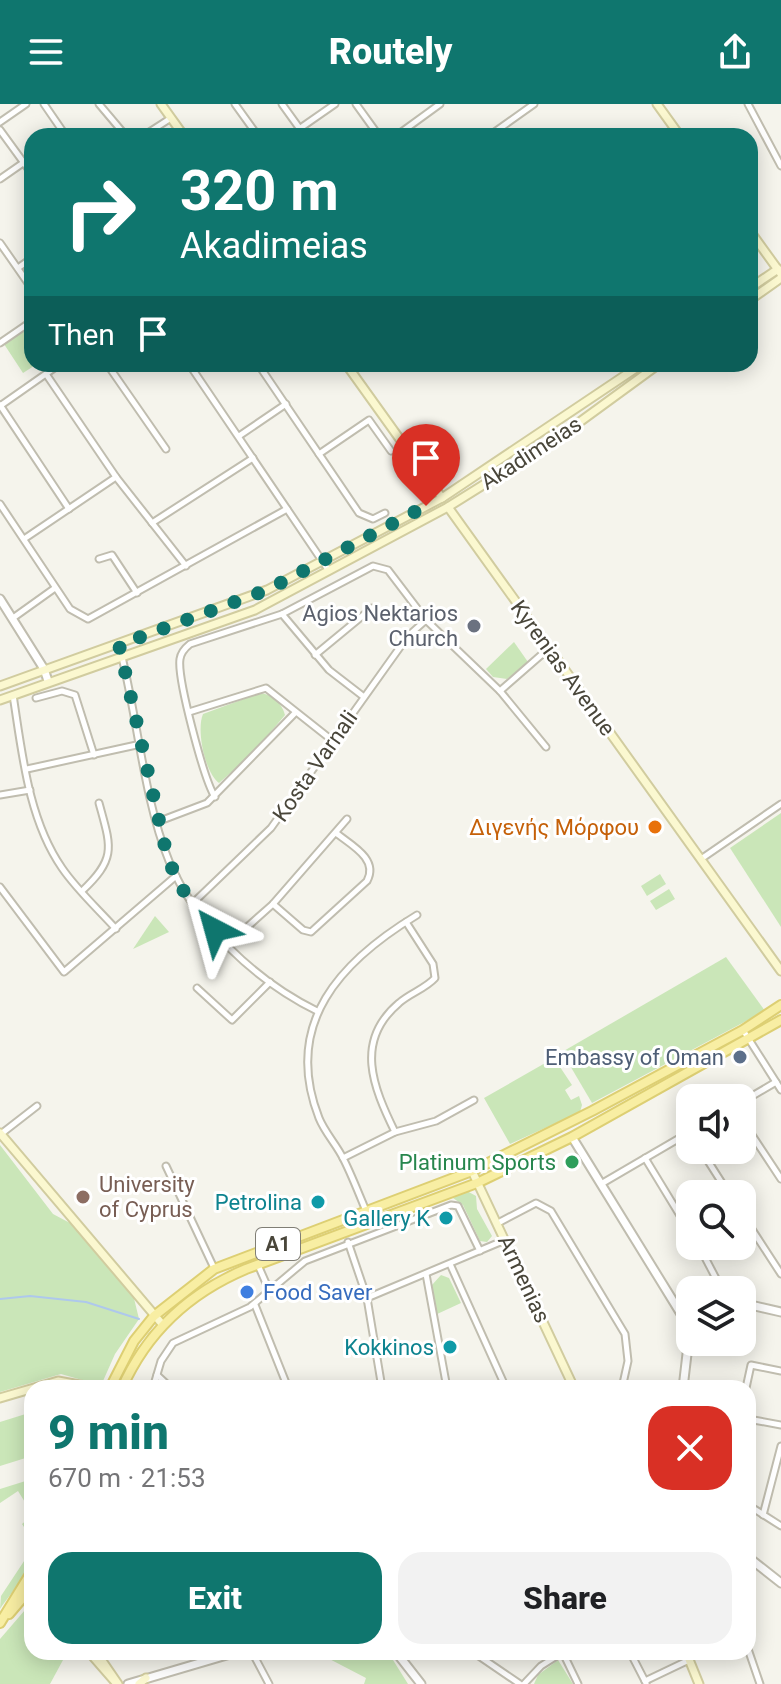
<!DOCTYPE html>
<meta charset="utf-8">
<style>
:root{--surface:#fff;--page:#f2f2f2;--text:#202124;--muted:#757577;--accent:#0f766e}
body{margin:0;font-family:Roboto,sans-serif;background:var(--page);color:var(--text);height:100vh;display:flex;flex-direction:column;font-size:30px;white-space:nowrap}
*{box-sizing:border-box;margin:0}
p{font-size:26px;color:var(--muted)}
.icon{flex:none;width:44px;height:44px;fill:none;stroke:currentColor;stroke-width:2;stroke-linecap:round;stroke-linejoin:round}
.map{position:relative;flex:1;overflow:hidden}
.drawer{position:absolute;left:24px;top:1276px;width:732px;height:280px;display:flex;flex-direction:column;background:var(--surface);border-radius:24px;box-shadow:0 4px 20px #0003}
.drawer>*{flex:none}
.banner{position:absolute;left:24px;top:24px;width:734px;height:244px;border-radius:24px;box-shadow:0 4px 20px #0003;background:#0f766e;color:#fff;overflow:hidden}
.tools{position:absolute;left:676px;top:980px;display:grid;gap:16px}
.tools a{display:grid;place-items:center;width:80px;height:80px;border-radius:16px;background:var(--surface);box-shadow:0 4px 20px #0003;font-size:40px}
.pin{position:absolute;display:grid;place-items:center;width:68px;height:68px;color:#fff;margin:-82px -34px;border-radius:50% 50% 50% 0;rotate:-45deg;box-shadow:0 0 8px #0007}
.pin .icon{rotate:45deg}
.me{position:absolute;width:88px;margin:-44px;rotate:321deg;stroke-linejoin:round;filter:drop-shadow(0 0 6px #0008)}
.turn{display:flex;align-items:center;gap:28px;height:168px;padding:0 24px;font-size:36px}
.turn .icon{width:104px;height:104px;stroke-width:2.5}
.turn b{display:block;font-size:56px;line-height:68px}
.then{display:flex;align-items:center;height:76px;padding:0 24px;background:#0003;gap:16px;font-size:30px}
.round{display:grid;place-items:center;flex:none;width:84px;height:84px;border-radius:24px;background:var(--page)}
.overview{display:flex;align-items:center;justify-content:space-between;height:136px;padding:0 24px}
h1{font-size:48px;font-weight:800;line-height:60px;color:var(--accent)}
.button{display:flex;gap:16px;margin-top:auto;padding:16px 24px}
.button a{flex:1;height:92px;border-radius:24px;background:var(--accent);color:#fff;font-size:32px;font-weight:800;line-height:92px;text-align:center}
.button a+a{background:var(--page);color:var(--text)}
header{display:flex;justify-content:space-between;align-items:center;height:104px;padding:0 24px;background:var(--accent);color:#fff;font-size:36px;font-weight:800}
.map>svg:first-child{display:block}
.green{fill:#cae6b8}
.lines{fill:none;stroke-linecap:round;stroke-linejoin:round}
.stream{stroke:#aec8ec;stroke-width:2}
.minor-casing{stroke:#c0bdaf;stroke-width:9}
.tertiary-casing{stroke:#c0bdaf;stroke-width:11}
.secondary-casing{stroke:#d1cc9f;stroke-width:11}
.primary-casing{stroke:#ddcf73;stroke-width:12}
.minor{stroke:#fff;stroke-width:5}
.tertiary{stroke:#fff;stroke-width:7}
.secondary{stroke:#fbf8d0;stroke-width:7}
.primary{stroke:#f8eea3;stroke-width:8}
.route{stroke:#0f766e;stroke-width:14;stroke-dasharray:0 25.2}
.worship-dot{fill:#6b7280;stroke:#fff;stroke-width:3}
.food-dot{fill:#e8710a;stroke:#fff;stroke-width:3}
.service-dot{fill:#5c6f8a;stroke:#fff;stroke-width:3}
.leisure-dot{fill:#2e9e5b;stroke:#fff;stroke-width:3}
.education-dot{fill:#8d6e63;stroke:#fff;stroke-width:3}
.culture-dot{fill:#0f9aa8;stroke:#fff;stroke-width:3}
.shop-dot{fill:#3f7fe0;stroke:#fff;stroke-width:3}
.labels{text-anchor:middle;dominant-baseline:central;stroke-width:6;stroke-linejoin:round;paint-order:stroke}
.shield{fill:#fff;stroke:#807e75;stroke-width:2}
.shield-label{font-size:20px;font-weight:bold;fill:#49463a}
.street-label{font-size:22px;fill:#49463a;stroke:#fff}
.worship-label{font-size:22px;fill:#5b616d;stroke:#fff;text-anchor:end}
.food-label{font-size:22px;fill:#c56008;stroke:#fff;text-anchor:end}
.service-label{font-size:22px;fill:#4e5e75;stroke:#fff;text-anchor:end}
.leisure-label{font-size:22px;fill:#27864d;stroke:#fff;text-anchor:end}
.education-label{font-size:22px;fill:#785e54;stroke:#fff;text-anchor:start}
.culture-label{font-size:22px;fill:#0d838f;stroke:#fff;text-anchor:end}
.shop-label{font-size:22px;fill:#366cbe;stroke:#fff;text-anchor:start}
</style>
<header><svg class="icon" aria-label="menu" viewBox="0 0 24 24"><path d="M4 6h16M4 12h16M4 18h16"/></svg>Routely<svg class="icon" aria-label="share" viewBox="0 0 24 24"><path d="M12 15V3M7 8l5-5 5 5M5 13v7h14v-7"/></svg></header>
<div class="map">
<svg width="781" height="1580" viewBox="0 0 781 1580">
<rect width="100%" height="100%" fill="#f5f4ec"/>
<g class="green">
<polygon points="32,220 32,260 37,260 23,269 4,240"/>
<polygon points="514,538 528,558 507,575 493,573 486,565"/>
<path d="M260 589C272 590 282 599 285 611L252 650 219 679C205 669 196 626 203 610Z"/>
<polygon points="781,709 781,823 730,744"/>
<polygon points="660,770 666,780 647,792 641,782"/>
<polygon points="669,785 675,795 656,806 650,797"/>
<polygon points="155,812 169,828 133,845"/>
<polygon points="726,853 765,907 592,999 562,948"/>
<polygon points="554,954 572,981 565,986 571,996 579,992 582,1001 580,1008 510,1040 484,994"/>
<polygon points="0,1041 53,1110 70,1119 126,1182 131,1182 139,1215 115,1250 103,1277 89,1278 61,1270 0,1288"/>
<polygon points="467,1087 476,1092 477,1105 492,1132 487,1138 480,1137 463,1101 453,1094"/>
<polygon points="441,1171 449,1174 461,1199 435,1211 432,1181"/>
<polygon points="32,1308 32,1352 0,1362 0,1318"/>
<polygon points="32,1375 32,1435 22,1420 29,1414 25,1406 28,1403 18,1387 0,1399 0,1385"/>
<path d="M32 1445C32 1467 12 1487 0 1505L1 1492Z"/>
<polygon points="25,1506 32,1508 32,1548 63,1548 63,1556 50,1580 0,1580 0,1535"/>
<polygon points="316,1548 388,1548 408,1580 364,1580 366,1574"/>
<polygon points="558,1556 573,1580 534,1580 538,1571"/>
</g>
<g class="lines">
<polyline class="stream" points="0,1195 30,1192 86,1198 139,1215"/>
<defs>
<g id="minor">
<polyline points="44,0 66,32"/>
<polyline points="99,0 126,32"/>
<polyline points="235,0 258,32"/>
<polyline points="282,0 305,32"/>
<polyline points="356,0 379,32"/>
<polyline points="748,0 781,62"/>
<polyline points="0,18 26,0"/>
<polyline points="299,25 335,0"/>
<polyline points="0,26 32,70"/>
<polyline points="143,32 171,14"/>
<polyline points="396,32 440,0"/>
<polyline points="489,32 534,0"/>
<polyline points="0,75 23,59"/>
<polyline points="0,139 32,185"/>
<polyline points="18,164 32,154"/>
<polyline points="0,239 32,217"/>
<polyline points="107,260 166,345"/>
<polyline points="189,260 329,467"/>
<polyline points="258,260 359,409 373,415 385,409"/>
<polyline points="46,270 116,373 186,462"/>
<polyline points="0,301 69,405"/>
<polyline points="0,302 60,260"/>
<polyline points="239,332 286,300"/>
<polyline points="319,350 369,316 391,347"/>
<polyline points="0,400 70,505 88,515 287,405"/>
<polyline points="152,419 253,354"/>
<polyline points="24,435 116,373"/>
<polyline points="99,455 112,451 137,489"/>
<polyline points="282,510 329,566 364,593"/>
<polyline points="13,514 55,484"/>
<path d="M119 541C137 608 143 694 169 757 195 820 256 877 317 907"/>
<polyline points="315,551 372,504"/>
<polyline points="500,587 548,545"/>
<path d="M13 591C22 648 28 715 62 764 77 786 98 805 116 825"/>
<polyline points="36,594 62,587 75,591 94,651"/>
<polyline points="189,608 266,584 333,637"/>
<polyline points="27,665 141,640"/>
<polyline points="0,691 30,686"/>
<path d="M215 693C204 676 177 574 180 555 181 548 185 544 190 540L282 510 373 462 388 466 426 516 500 587 546 643"/>
<polyline points="157,718 207,699 295,609"/>
<polyline points="701,755 781,700"/>
<polyline points="0,783 64,868 176,772"/>
<path d="M82 787C117 754 111 743 99 699"/>
<polyline points="193,799 271,724 408,532 426,516"/>
<path d="M273 800 303 826 311 828 367 777C379 755 351 741 336 729"/>
<polyline points="228,840 273,800 347,715"/>
<polyline points="197,884 232,916 270,878"/>
<polyline points="743,926 781,986"/>
<polyline points="742,998 776,978"/>
<polyline points="742,1016 781,1075"/>
<path d="M395 1028C373 983 354 937 399 899 410 889 425 885 435 874L433 860 406 818"/>
<polyline points="1,1030 37,1002"/>
<polyline points="701,1046 729,1090"/>
<polyline points="343,1054 395,1028 436,1017 474,996"/>
<polyline points="645,1054 690,1128"/>
<polyline points="166,1062 214,1164"/>
<polyline points="601,1080 690,1028"/>
<path d="M366 1107C359 1090 352 1072 344 1056 337 1041 325 1029 319 1014 282 919 341 857 417 811"/>
<polyline points="742,1110 781,1170"/>
<polyline points="498,1119 536,1099 551,1107 625,1230 628,1257 622,1284"/>
<polyline points="348,1138 367,1194 382,1284"/>
<polyline points="699,1142 722,1186"/>
<polyline points="450,1160 506,1284"/>
<polyline points="258,1161 269,1186"/>
<polyline points="426,1170 447,1284"/>
<polyline points="367,1194 505,1136"/>
<polyline points="255,1201 288,1284"/>
<polyline points="157,1271 171,1284"/>
<polyline points="153,1284 161,1257 173,1239 250,1203 305,1157 451,1101 458,1102 480,1147"/>
<polyline points="746,1284 751,1261 781,1267"/>
<polyline points="748,1315 781,1321"/>
<polyline points="748,1401 781,1422"/>
<polyline points="763,1411 781,1342"/>
<polyline points="748,1545 760,1580"/>
<polyline points="252,1548 269,1580"/>
<polyline points="473,1548 520,1580"/>
<polyline points="630,1548 646,1579"/>
<polyline points="563,1549 578,1580"/>
<polyline points="645,1577 689,1556"/>
<polyline points="524,1580 541,1562 563,1548"/>
</g>
<g id="tertiary">
<polyline points="0,495 44,565 48,577"/>
<polyline points="572,1033 686,1218 689,1233 683,1284"/>
<polyline points="742,1199 781,1208"/>
<polyline points="748,1453 781,1479"/>
<polyline points="396,1548 421,1580"/>
<polyline points="128,1580 237,1548"/>
</g>
<g id="secondary">
<polyline points="161,0 184,32"/>
<polyline points="657,0 680,32"/>
<polyline points="750,127 781,170"/>
<polyline points="750,184 778,165"/>
<polyline points="750,196 781,174"/>
<polyline points="346,260 442,394"/>
<polyline points="448,403 781,867"/>
<polyline points="0,582 267,486 442,394 642,260"/>
<polyline points="0,596 255,506 448,403 555,336 659,260"/>
<polyline points="0,1029 162,1220"/>
<polyline points="472,1067 574,1284"/>
<polyline points="0,1294 58,1277 96,1284"/>
<polyline points="19,1490 32,1500"/>
<polyline points="89,1548 117,1580"/>
<polyline points="96,1548 118,1580"/>
<polyline points="686,1548 699,1580"/>
<polyline points="139,1580 146,1574"/>
</g>
<g id="primary">
<polyline points="110,1284 134,1237 154,1212 214,1165 472,1067 592,1007 743,926 781,901"/>
<path d="M122 1284C147 1228 189 1189 246 1165L477 1079 572 1033 781 916"/>
<polyline points="9,1510 32,1483"/>
<polyline points="0,1519 32,1467"/>
</g>
</defs>
<use href="#minor" class="minor-casing"/>
<use href="#tertiary" class="tertiary-casing"/>
<use href="#secondary" class="secondary-casing"/>
<use href="#primary" class="primary-casing"/>
<use href="#minor" class="minor"/>
<use href="#tertiary" class="tertiary"/>
<use href="#secondary" class="secondary"/>
<use href="#primary" class="primary"/>
</g>
<g class="lines">
<polyline class="route" points="215,826 183,786 168,756 119,541 267,486 426,402"/>
</g>
<circle class="worship-dot" cx="474" cy="522" r="8"/>
<circle class="food-dot" cx="655" cy="723" r="8"/>
<circle class="service-dot" cx="740" cy="953" r="8"/>
<circle class="leisure-dot" cx="572" cy="1058" r="8"/>
<circle class="education-dot" cx="83" cy="1093" r="8"/>
<g class="culture-dot">
<circle cx="318" cy="1098" r="8"/>
<circle cx="446" cy="1114" r="8"/>
<circle cx="450" cy="1243" r="8"/>
</g>
<circle class="shop-dot" cx="247" cy="1188" r="8"/>
<g class="labels">
<rect class="shield" x="256" y="1124" width="44" height="32" rx="6"/>
<g class="shield-label">
<text x="278" y="1140">A1</text>
</g>
<g class="street-label">
<text transform="translate(531 349) rotate(-33)">Akadimeias</text>
<text transform="translate(563 564) rotate(54)">Kyrenias Avenue</text>
<text transform="translate(315 662) rotate(-55)">Kosta Varnali</text>
<text transform="translate(524 1175) rotate(65)">Armenias</text>
</g>
<g class="worship-label">
<text x="458" y="509">Agios Nektarios<tspan x="458" dy="25">Church</tspan></text>
</g>
<g class="food-label">
<text x="639" y="723">Διγενής Μόρφου</text>
</g>
<g class="service-label">
<text x="724" y="953">Embassy of Oman</text>
</g>
<g class="leisure-label">
<text x="556" y="1058">Platinum Sports</text>
</g>
<g class="education-label">
<text x="99" y="1080">University<tspan x="99" dy="25">of Cyprus</tspan></text>
</g>
<g class="culture-label">
<text x="302" y="1098">Petrolina</text>
<text x="430" y="1114">Gallery K</text>
<text x="434" y="1243">Kokkinos</text>
</g>
<g class="shop-label">
<text x="263" y="1188">Food Saver</text>
</g>
</g>
</svg>
<div class="tools">
<a><svg class="icon" aria-label="sound" viewBox="0 0 24 24"><path d="M4 9h4l5-4v14l-5-4H4zM17 9q2 3 0 6"/></svg></a>
<a><svg class="icon" aria-label="search" viewBox="0 0 24 24"><circle cx="10" cy="10" r="6"/><path d="M15 15l6 6"/></svg></a>
<a><svg class="icon" aria-label="layers" viewBox="0 0 24 24"><path d="M12 4l9 5-9 5-9-5zM3 14l9 5 9-5"/></svg></a>
</div>
<div class="pin" style="left:426px;top:402px;background:#d93025"><svg class="icon" aria-label="arrive" viewBox="0 0 24 24"><path d="M6 21V4h12l-3 4 3 4H6"/></svg></div>
<svg class="me" style="left:215px;top:826px" viewBox="-20 -20 40 40"><path d="M0-17L14 15 0 8-14 15z" fill="#0f766e" stroke="#fff" stroke-width="4"/></svg>
<div class="banner">
<div class="turn"><svg class="icon" aria-label="right" viewBox="0 0 24 24"><path d="M7 20v-9h11M14 6l5 5-5 5"/></svg><div><b>320 m</b>Akadimeias</div></div>
<div class="then">Then<svg class="icon" aria-label="arrive" viewBox="0 0 24 24"><path d="M6 21V4h12l-3 4 3 4H6"/></svg></div>
</div>
<section class="drawer">
<div class="overview"><div><h1>9 min</h1><p>670 m · 21:53</p></div><a class="round" style="background:#d93025;color:#fff"><svg class="icon" aria-label="close" viewBox="0 0 24 24"><path d="M6 6l12 12M18 6L6 18"/></svg></a></div>
<div class="button"><a>Exit</a><a>Share</a></div>
</section>
</div>
